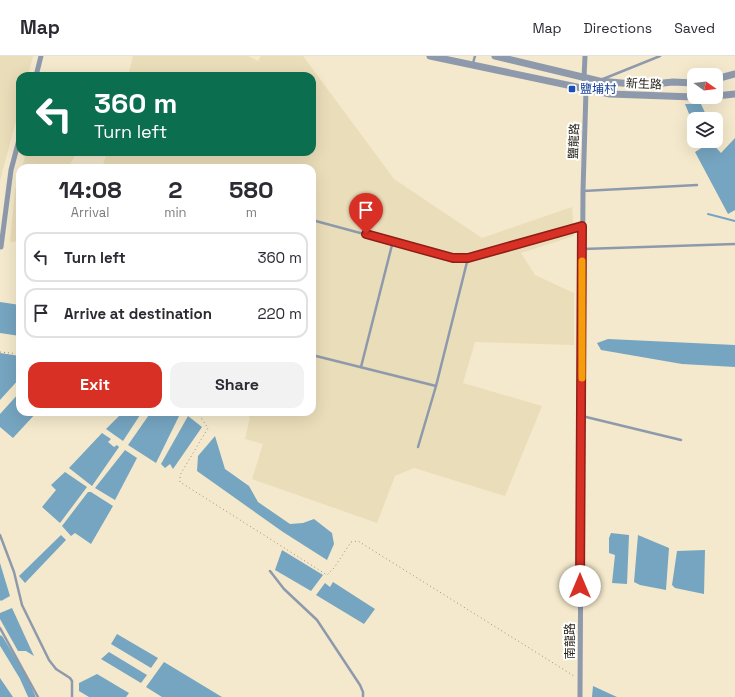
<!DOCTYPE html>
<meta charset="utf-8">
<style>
:root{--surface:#fff;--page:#f2f2f3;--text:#2b2b33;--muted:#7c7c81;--line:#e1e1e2;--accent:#d93025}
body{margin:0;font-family:"Space Grotesk","Noto Sans TC",sans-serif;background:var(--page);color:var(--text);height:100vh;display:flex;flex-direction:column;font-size:15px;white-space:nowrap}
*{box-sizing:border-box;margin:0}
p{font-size:13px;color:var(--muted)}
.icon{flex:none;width:22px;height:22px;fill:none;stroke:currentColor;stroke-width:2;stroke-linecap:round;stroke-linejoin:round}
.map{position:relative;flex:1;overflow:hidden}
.drawer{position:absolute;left:16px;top:108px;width:300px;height:252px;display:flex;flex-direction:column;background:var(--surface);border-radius:12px;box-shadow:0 4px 16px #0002}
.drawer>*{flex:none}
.hud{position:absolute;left:16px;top:16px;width:300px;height:84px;border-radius:12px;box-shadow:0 4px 16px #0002;background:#0b6e4f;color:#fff;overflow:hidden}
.needle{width:26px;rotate:104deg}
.tools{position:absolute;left:687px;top:12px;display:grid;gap:8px}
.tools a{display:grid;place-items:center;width:36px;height:36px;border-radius:8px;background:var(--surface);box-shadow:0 4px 16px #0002;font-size:20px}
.pin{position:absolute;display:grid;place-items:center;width:34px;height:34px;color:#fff;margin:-41px -17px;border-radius:50% 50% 50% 0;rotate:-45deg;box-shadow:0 0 4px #0007}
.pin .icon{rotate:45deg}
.me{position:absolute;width:44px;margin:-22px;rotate:0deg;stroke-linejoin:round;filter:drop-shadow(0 0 3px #0008)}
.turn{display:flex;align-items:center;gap:14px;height:84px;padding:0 12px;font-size:18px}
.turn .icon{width:52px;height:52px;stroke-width:2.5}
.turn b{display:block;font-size:28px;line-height:34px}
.eta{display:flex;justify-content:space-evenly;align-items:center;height:68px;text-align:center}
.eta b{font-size:24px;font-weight:800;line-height:28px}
.action{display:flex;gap:8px;margin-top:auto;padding:8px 12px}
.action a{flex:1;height:46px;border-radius:12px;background:var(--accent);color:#fff;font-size:16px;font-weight:800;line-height:46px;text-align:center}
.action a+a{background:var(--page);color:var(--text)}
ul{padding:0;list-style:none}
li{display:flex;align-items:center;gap:12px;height:50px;margin:0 8px 6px;padding:0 4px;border:2px solid var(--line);border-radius:12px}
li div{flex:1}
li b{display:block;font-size:15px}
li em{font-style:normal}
header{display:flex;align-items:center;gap:24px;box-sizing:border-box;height:56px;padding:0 20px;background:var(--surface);border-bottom:1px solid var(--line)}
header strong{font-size:19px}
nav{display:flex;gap:22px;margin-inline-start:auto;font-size:14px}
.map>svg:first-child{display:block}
.built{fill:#eaddb9}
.water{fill:#76a5c1}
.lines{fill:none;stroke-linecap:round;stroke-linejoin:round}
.stream{stroke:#76a5c1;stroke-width:2}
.canal{stroke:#76a5c1;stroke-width:7}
.path{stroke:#9a927d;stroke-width:1;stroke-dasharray:1 3;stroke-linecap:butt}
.service{stroke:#8e9aac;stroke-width:2.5}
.minor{stroke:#8e9aac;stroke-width:5}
.tertiary{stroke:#8e9aac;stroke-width:7}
.route-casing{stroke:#8d1f18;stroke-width:10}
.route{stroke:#d93025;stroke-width:7}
.slow{stroke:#f59e0b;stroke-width:7}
.transit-dot{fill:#1a4fb4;stroke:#fff;stroke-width:1.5}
.labels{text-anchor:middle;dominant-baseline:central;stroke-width:4;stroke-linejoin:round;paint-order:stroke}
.street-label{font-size:12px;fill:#282419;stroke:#fff}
.transit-label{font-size:12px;fill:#164399;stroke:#fff;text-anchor:start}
</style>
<header>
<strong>Map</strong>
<nav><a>Map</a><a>Directions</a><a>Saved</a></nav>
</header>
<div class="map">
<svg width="735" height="641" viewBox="0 0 735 641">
<rect width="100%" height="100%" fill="#f4e9cc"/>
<g class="built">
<polygon points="0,0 33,0 28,20 20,20 20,50 0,125"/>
<polygon points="133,0 248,0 258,5 261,0 303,0 394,123 482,182 572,151 574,180 521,197 535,219 574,237 574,289 475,286 463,327 542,350 505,440 414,412 395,420 377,467 252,423 263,388 245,383 250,361 240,356 312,356 312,112 102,112 107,96 312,96 312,20 128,20"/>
<polygon points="26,96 77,96 68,112 22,112"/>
<polygon points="20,117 20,185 10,186 15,134"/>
</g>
<g class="water">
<polygon points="685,48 701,48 708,63 694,63 694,70"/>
<polygon points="735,82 735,154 728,158 695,96 711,86 721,97"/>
<polygon points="0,246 20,249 20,280 0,277"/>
<polygon points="608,283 735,289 735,311 682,308 601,294 597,287"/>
<polygon points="0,297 20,300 20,322 0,344"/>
<polygon points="20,336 20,356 37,356 13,382 0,371 0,358"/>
<polygon points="123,356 142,356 123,385 106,373"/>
<polygon points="151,356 181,356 156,407 128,389"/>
<polygon points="188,360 202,371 173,413 170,408 165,412 161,408"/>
<polygon points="102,377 111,383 108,386 114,391 117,389 119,391 92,430 69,412"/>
<polygon points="215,380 225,413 249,430 258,446 290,468 303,467 314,463 332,477 334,488 327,504 283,476 197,415 198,400"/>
<polygon points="125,394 137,402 115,444 95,432"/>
<polygon points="65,416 87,431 60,467 42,451 56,434 51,429"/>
<polygon points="88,436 91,436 113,450 91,488 75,477 71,480 62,470"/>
<polygon points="611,477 629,479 627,528 612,527 615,499 609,497 609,482"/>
<polygon points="61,479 66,484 25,527 19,520"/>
<polygon points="638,479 669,492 666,534 640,529 634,526"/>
<polygon points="282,494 323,519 311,535 275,514"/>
<polygon points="705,494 704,538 675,532 672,529 677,495"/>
<polygon points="0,507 10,540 1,545 0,544"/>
<polygon points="333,526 375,553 364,568 316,539 325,527 330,531"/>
<polygon points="12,552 34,600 26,595 18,595 0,563 0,557"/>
<polygon points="117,578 158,602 151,612 111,588"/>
<polygon points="109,596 147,619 141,627 101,603"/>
<polygon points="164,606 222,641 162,641 146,631"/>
<polygon points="97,618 129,637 126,641 89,641 79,635 79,627"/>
<polygon points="0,622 13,641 0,641"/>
<polygon points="593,630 617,641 592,641"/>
</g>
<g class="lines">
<polyline class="stream" points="708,158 735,165"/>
<polyline class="canal" points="0,583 23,621 32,641"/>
<g class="path">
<polyline points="0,296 20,298"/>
<polyline points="197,356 208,372 180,419 180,426 327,519 334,512 351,486 358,485 574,620"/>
</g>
<g class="service">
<polyline points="473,7 475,0"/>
<polyline points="603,23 660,0"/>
<polyline points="583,135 697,129"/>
<polyline points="312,164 453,202 468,202 582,170"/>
<polyline points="583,193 735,188"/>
<polyline points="312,299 436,330"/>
<polyline points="361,311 393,185"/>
<polyline points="582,360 681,384"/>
<polyline points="418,391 436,330 468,202"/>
<polyline points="0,479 14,516 22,549 49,604 56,613 70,622 72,625 72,641"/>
<polyline points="270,515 284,533 317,564 360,629 363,636 363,641"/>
<polyline points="0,572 38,641"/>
</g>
<g class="minor">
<polyline points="36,20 41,0"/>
<polyline points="1,191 11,114 20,80"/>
<polyline points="580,641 583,135 586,34 584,22 585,0"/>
</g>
<g class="tertiary">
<polyline points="430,0 610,38 694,41"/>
<polyline points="495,0 599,25 644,29 673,26 694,27"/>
<polyline points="716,23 735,18"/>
<polyline points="716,40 735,38"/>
</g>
</g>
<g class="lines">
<defs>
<polyline id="route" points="366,178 453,202 468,202 582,170 580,530"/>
</defs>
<use href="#route" class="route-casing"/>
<use href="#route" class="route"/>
<polyline class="slow" points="582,322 582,205"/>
</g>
<rect class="transit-dot" x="568" y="29" width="8" height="8" rx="2"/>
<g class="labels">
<g class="street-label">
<text transform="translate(644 28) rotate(2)">新生路</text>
<text transform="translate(574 85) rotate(-88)">鹽龍路</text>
<text transform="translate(570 585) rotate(-90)">南龍路</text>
</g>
<g class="transit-label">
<text x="580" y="33">鹽埔村</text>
</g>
</g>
</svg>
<div class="tools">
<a><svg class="needle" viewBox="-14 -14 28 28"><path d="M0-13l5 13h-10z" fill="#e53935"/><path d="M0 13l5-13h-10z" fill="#7c7c81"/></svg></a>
<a><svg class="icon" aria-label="layers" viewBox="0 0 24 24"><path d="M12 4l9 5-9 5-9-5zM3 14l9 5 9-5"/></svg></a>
</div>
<div class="pin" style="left:366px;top:178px;background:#d93025"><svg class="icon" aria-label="arrive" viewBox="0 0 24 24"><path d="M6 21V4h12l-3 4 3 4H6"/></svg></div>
<svg class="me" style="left:580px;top:530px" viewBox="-20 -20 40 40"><circle r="19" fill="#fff"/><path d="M0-13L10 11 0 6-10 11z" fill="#d93025"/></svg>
<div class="hud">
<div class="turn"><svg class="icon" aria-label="left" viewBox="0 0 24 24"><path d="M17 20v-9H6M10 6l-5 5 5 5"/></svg><div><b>360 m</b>Turn left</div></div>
</div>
<section class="drawer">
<div class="eta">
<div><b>14:08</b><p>Arrival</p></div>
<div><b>2</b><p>min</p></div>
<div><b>580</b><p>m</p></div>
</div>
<ul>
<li><svg class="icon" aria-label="left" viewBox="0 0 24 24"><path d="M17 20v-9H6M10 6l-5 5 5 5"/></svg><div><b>Turn left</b></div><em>360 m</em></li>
<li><svg class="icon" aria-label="arrive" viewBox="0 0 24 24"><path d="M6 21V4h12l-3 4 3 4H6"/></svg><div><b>Arrive at destination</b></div><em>220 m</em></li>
</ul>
<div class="action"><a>Exit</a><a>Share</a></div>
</section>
</div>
